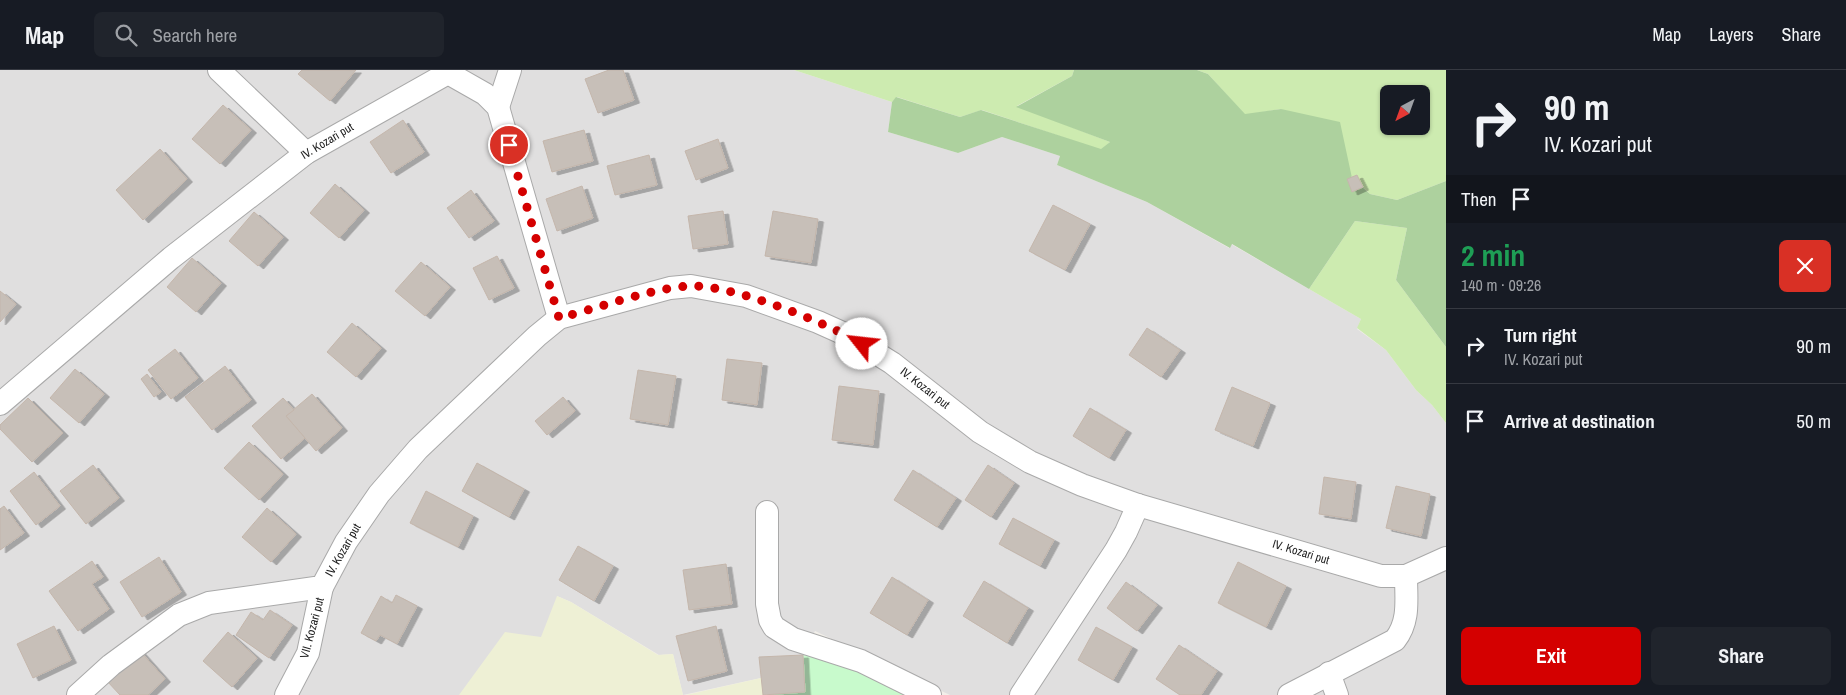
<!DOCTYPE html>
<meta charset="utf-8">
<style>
:root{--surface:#171b24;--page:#20242c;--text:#f1f3f6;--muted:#9ea1a6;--line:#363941;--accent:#d40000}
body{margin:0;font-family:"Archivo Narrow",sans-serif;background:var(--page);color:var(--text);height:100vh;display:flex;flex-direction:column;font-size:19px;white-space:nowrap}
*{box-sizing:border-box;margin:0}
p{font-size:16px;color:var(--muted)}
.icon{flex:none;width:28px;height:28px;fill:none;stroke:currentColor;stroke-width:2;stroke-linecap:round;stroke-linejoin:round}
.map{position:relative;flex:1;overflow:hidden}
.details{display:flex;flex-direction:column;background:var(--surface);width:400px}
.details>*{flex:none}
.guide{background:#171b24;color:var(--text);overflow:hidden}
.needle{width:32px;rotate:221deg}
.fabs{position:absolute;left:1380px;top:15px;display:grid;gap:10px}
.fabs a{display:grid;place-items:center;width:50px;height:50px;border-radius:8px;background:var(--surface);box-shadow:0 1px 4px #0004;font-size:25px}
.pin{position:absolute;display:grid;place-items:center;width:42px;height:42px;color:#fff;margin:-21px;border:2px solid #fff;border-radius:50%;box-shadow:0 1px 5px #0007}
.me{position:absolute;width:55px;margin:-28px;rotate:299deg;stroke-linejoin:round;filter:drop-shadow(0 0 4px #0008)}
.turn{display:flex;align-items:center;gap:18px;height:105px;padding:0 15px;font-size:22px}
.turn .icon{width:65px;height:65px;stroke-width:2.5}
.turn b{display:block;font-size:35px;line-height:42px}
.then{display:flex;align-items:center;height:48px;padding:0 15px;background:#0003;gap:10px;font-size:19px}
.round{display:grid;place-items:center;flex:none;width:52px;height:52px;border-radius:8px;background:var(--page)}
.summary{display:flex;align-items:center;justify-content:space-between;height:85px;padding:0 15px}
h1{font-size:30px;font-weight:700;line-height:38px;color:#1e9e55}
.cta{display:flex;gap:10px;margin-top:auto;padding:10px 15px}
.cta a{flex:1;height:58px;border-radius:8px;background:var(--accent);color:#fff;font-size:20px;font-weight:700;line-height:58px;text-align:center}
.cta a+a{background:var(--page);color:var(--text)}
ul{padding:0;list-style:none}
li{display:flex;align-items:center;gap:15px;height:75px;padding:0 15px;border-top:1px solid var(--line)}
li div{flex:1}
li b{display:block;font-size:19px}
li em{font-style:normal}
header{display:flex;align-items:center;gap:30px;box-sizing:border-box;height:70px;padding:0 25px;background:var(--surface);border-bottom:1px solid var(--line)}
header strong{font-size:24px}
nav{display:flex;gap:28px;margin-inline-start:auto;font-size:18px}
.search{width:350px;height:45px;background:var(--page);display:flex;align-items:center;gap:12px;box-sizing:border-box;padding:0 18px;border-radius:8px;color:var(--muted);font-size:19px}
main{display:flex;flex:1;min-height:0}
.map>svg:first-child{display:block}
.residential{fill:#e0dfdf}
.farmland{fill:#eef0d5}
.grass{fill:#cdebb0;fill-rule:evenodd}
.forest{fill:#add19e}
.park{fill:#c8facc}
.building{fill:#c7bfb8;stroke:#c4b6ab;filter:url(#shadow)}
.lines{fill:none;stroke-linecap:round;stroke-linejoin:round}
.street-casing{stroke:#a9a9a9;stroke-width:24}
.street{stroke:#fff;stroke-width:22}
.route{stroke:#d40000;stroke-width:9;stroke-dasharray:0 16.2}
.labels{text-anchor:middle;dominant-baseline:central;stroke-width:5;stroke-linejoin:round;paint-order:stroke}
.street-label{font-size:12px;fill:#222;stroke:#fff}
</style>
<header>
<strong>Map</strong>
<div class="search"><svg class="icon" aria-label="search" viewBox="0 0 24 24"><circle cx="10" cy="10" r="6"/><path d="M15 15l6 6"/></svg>Search here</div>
<nav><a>Map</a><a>Layers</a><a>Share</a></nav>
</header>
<main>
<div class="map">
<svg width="1446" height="625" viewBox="0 0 1446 625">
<defs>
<filter id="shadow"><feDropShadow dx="5.5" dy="3" stdDeviation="0" flood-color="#0004"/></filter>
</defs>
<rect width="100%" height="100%" fill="#f2efe9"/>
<polygon class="residential" points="0,0 794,0 892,32 888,62 958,83 1002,67 1060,86 1057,95 1147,132 1229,178 1231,174 1361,249 1357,259 1386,280 1416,320 1432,335 1446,353 1446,625 950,625 815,561 803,585 761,608 683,625 673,584 659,585 571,532 557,526 593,625 0,625"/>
<g class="farmland">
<polygon points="557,526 571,532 658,585 673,584 683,625 459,625 505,562 541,567"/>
<polygon points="761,608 763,625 686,625"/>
</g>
<g class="grass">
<polygon points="794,0 1074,0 1072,6 1017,36 1110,72 1101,80 982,40 960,47 897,27 892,32"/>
<path d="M1197 0H1446V111L1397 130 1370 124 1281 39 1245 45 1208 4ZM1389 24H1421V56H1389Z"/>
<polygon points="1355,151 1407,158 1396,210 1446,277 1446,353 1432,335 1416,320 1386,280 1357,258 1361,249 1309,219"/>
</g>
<polygon class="forest" points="1074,0 1197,0 1208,4 1245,44 1281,39 1340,52 1352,108 1370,124 1397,130 1446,111 1446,277 1396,210 1407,158 1355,151 1309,219 1232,174 1230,178 1147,132 1057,95 1060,86 1002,67 958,83 888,62 892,32 896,27 960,47 981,40 1101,79 1110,72 1016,37 1072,6"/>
<polygon class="park" points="803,585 841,593 904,625 765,625 805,622"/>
<g class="building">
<polygon points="302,0 356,0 330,31 298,4"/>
<polygon points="609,0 623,0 634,30 598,43 585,9"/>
<polygon points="223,35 251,60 220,94 192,69"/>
<polygon points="403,50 424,82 391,103 370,72"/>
<polygon points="584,60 593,91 552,102 543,71"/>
<polygon points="718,69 728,98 696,110 685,81"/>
<polygon points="160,79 187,109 143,150 116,120"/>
<polygon points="649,85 657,115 615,125 607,96"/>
<polygon points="1357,105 1363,117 1352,122 1347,109"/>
<polygon points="335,114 364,140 339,168 310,143"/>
<polygon points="582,116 593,148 557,161 546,129"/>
<polygon points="471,120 494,151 469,168 447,138"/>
<polygon points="1053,135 1090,154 1065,200 1029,181"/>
<polygon points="723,141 728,174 693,179 688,146"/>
<polygon points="773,141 818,149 811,193 765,186"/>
<polygon points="254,142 283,167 258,196 229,171"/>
<polygon points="497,186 514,218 489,230 473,198"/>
<polygon points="192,188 221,213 196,242 167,217"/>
<polygon points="421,192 450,217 425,246 395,221"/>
<polygon points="0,221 16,234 0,252"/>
<polygon points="352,253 381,278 356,307 327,282"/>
<polygon points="1147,258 1180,280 1161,307 1129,285"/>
<polygon points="175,279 198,308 171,329 148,300"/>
<polygon points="727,289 762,293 757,335 722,330"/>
<polygon points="225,296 251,330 212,360 185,327"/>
<polygon points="75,299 104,324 79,353 50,328"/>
<polygon points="638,300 676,306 668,355 630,349"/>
<polygon points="147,304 161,322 154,327 141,309"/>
<polygon points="839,316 879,321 873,375 832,370"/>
<polygon points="1232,317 1270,333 1253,376 1215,360"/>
<polygon points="312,324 342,358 316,381 286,346"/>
<polygon points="563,327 575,341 547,365 535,351"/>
<polygon points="28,328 63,363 32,392 0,359 0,355"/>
<polygon points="283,328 294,340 286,346 305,368 281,389 252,356"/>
<polygon points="1090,338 1126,360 1109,388 1073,366"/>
<polygon points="249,372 283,404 259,430 224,398"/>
<polygon points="477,393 524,419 509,447 462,421"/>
<polygon points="93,395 119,428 86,454 60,421"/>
<polygon points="988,395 1014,413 991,447 965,430"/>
<polygon points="913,400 956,428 937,457 894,430"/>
<polygon points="34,402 60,436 36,455 10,421"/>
<polygon points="1324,407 1356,412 1351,449 1319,444"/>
<polygon points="1396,416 1430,424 1421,466 1386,458"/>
<polygon points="426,421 473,446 458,477 410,453"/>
<polygon points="4,436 24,463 0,480 0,439"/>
<polygon points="267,438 296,464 271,492 242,467"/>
<polygon points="1013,448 1054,470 1040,496 999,474"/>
<polygon points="578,476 613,496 594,531 559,510"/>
<polygon points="159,487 181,522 142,547 120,512"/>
<polygon points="92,491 103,507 92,514 109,539 78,561 49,521"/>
<polygon points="1238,492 1286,516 1266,557 1218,533"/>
<polygon points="726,494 732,534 689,540 683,500"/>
<polygon points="892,507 928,530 907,565 870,543"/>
<polygon points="984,511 1028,538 1007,573 963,546"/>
<polygon points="1126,512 1157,535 1137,561 1107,538"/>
<polygon points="396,525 417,536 397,574 380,565 376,571 361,563 381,526 392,533"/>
<polygon points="270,540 292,555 269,588 236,565 251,542 263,550"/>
<polygon points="54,556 71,590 33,608 17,574"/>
<polygon points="716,556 727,601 688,611 676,566"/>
<polygon points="1096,557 1132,577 1113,610 1078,590"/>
<polygon points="228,562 257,588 232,617 203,591"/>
<polygon points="1179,575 1217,601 1201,625 1180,625 1156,609"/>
<polygon points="140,581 165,609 148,625 120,625 107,611"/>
<polygon points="803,585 805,622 763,625 759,587"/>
</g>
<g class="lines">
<defs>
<g id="street">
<polyline points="219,0 306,83"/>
<polyline points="498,37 510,0"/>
<polyline points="0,334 171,188 306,83 448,3 485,24 498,37 559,248"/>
<polyline points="767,442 767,534 770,550 774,557 793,569 861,591 930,625"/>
<polyline points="1329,603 1337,625"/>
<polyline points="78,625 111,595 179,545 209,533 322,517 346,472 379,424 418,379 537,266 559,248 670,218 691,216 746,226 818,252 847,265 892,293 980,362 1030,392 1082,415 1138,435 1381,506 1406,506 1446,488"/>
<polyline points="286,625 308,583 322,517"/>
<polyline points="1021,625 1116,480 1126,462 1138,435"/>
<path d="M1289 625 1395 570C1410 551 1406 529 1406 506"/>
</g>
</defs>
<use href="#street" class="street-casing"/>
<use href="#street" class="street"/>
</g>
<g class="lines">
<path class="route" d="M509 75 559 248C599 238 648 219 689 216 731 214 825 252 862 274"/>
</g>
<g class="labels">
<g class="street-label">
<text transform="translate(327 71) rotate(-31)">IV. Kozari put</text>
<text transform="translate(925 318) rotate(38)">IV. Kozari put</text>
<text transform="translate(343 480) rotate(-60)">IV. Kozari put</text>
<text transform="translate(1301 482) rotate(17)">IV. Kozari put</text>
<text transform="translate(312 558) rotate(-75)">VII. Kozari put</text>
</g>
</g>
</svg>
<div class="fabs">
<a><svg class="needle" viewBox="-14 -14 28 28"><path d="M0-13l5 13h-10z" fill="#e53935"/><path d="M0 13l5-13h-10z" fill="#9ea1a6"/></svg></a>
</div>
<div class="pin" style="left:509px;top:75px;background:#d93025"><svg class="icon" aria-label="arrive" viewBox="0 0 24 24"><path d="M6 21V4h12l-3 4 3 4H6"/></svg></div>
<svg class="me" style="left:862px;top:274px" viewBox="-20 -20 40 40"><circle r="19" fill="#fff"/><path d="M0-13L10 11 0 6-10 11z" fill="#d40000"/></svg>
</div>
<section class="details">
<div class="guide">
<div class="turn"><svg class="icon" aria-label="right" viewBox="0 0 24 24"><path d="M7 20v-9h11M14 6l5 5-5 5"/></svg><div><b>90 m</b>IV. Kozari put</div></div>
<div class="then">Then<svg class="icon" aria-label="arrive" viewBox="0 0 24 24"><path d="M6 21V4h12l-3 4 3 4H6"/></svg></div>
</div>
<div class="summary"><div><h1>2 min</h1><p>140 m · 09:26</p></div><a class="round" style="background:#d93025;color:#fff"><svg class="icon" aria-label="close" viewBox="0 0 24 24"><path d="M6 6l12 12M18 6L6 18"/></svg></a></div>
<ul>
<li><svg class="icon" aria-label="right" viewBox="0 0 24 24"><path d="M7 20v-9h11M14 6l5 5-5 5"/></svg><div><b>Turn right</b><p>IV. Kozari put</p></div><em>90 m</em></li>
<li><svg class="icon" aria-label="arrive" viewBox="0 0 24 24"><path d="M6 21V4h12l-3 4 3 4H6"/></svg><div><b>Arrive at destination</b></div><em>50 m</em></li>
</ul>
<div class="cta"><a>Exit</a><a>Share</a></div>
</section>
</main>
